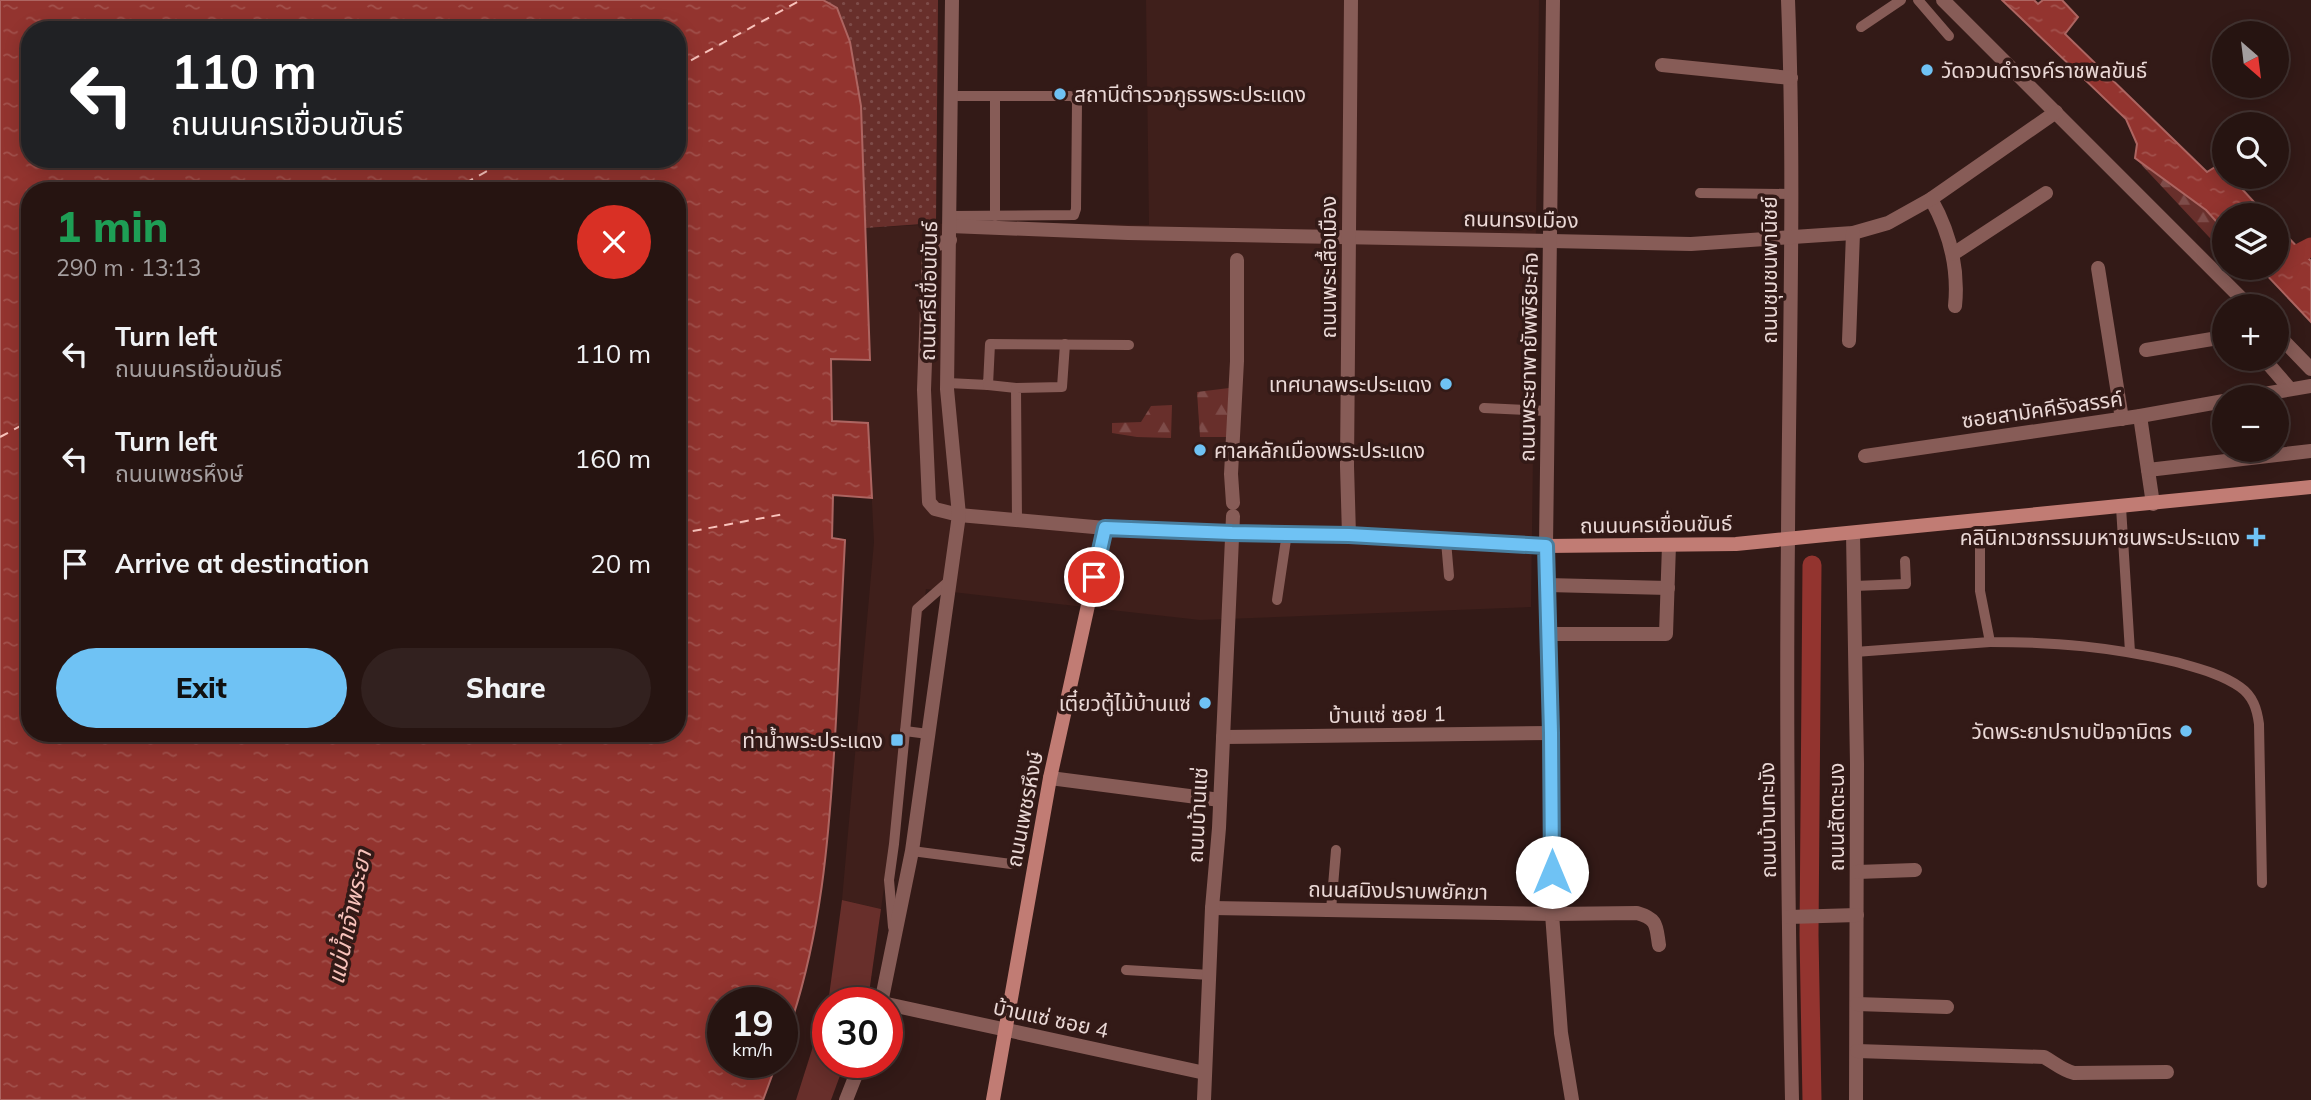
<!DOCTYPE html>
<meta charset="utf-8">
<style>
:root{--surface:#261411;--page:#32211f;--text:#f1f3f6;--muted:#a49e9f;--line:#423331;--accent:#6fc2f4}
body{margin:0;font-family:Mulish,"Noto Sans Thai",sans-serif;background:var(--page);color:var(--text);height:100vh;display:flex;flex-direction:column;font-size:26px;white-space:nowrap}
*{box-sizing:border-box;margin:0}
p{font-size:23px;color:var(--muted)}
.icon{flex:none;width:38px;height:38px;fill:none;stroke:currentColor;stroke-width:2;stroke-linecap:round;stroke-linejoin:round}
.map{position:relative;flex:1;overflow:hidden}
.side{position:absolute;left:21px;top:182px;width:665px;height:560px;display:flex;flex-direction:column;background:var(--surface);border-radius:28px;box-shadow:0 4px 18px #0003,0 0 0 2px var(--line)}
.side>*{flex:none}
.banner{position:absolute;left:21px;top:21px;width:665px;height:147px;border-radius:28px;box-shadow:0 4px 18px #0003,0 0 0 2px var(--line);background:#202124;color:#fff;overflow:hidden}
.needle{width:46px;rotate:152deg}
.fabs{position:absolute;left:2212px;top:21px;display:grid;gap:14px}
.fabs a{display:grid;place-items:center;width:77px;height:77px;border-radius:50%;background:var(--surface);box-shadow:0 4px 18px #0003,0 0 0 2px var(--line);font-size:35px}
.speed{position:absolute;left:707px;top:987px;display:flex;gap:14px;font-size:35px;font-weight:700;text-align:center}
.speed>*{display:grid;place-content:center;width:91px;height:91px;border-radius:50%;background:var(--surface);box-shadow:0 4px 18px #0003,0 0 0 2px var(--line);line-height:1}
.speed small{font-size:18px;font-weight:400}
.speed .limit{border:10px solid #d22;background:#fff;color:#111}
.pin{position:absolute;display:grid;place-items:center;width:60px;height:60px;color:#fff;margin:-30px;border:4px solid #fff;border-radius:50%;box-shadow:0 2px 7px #0007}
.me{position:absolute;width:77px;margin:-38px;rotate:0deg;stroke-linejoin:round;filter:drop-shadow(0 0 5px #0008)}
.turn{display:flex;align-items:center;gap:24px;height:147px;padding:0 35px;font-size:32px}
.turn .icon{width:91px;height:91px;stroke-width:2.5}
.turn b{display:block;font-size:49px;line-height:60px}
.round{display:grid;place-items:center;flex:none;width:74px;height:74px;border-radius:37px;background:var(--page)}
.head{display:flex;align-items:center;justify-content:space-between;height:119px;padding:0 35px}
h1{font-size:42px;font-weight:800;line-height:52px;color:#1e9e55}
.action{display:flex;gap:14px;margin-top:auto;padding:14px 35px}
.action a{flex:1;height:80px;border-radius:42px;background:var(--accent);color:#111;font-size:28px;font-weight:800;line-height:80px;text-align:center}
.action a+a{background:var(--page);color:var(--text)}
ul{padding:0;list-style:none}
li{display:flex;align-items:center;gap:21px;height:105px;padding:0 35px}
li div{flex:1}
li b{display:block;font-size:26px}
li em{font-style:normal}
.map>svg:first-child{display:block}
.built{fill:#3f1f1b}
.grass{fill:url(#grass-dots)}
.forest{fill:url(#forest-firs)}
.park{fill:#682f2b}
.water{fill:url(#water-ripples);stroke:#ad6561;stroke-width:2;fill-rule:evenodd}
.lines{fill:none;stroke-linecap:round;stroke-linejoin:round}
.canal{stroke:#93342f;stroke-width:19}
.ferry{stroke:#f8c2bb;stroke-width:2;stroke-dasharray:9 7;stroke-linecap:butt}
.service{stroke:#875c57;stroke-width:10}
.pedestrian{stroke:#875c57;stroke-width:14}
.minor{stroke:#875c57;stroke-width:14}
.secondary{stroke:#c17c74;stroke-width:14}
.route-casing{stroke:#487e9f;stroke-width:18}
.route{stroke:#6fc2f4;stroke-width:12}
.poi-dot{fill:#6fc2f4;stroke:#331a17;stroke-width:2.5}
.labels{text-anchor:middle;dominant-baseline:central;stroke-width:7;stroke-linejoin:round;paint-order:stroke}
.poi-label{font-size:21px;fill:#ead8d6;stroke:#331a17;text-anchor:end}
.street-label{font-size:21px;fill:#ead8d6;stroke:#331a17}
.water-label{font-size:23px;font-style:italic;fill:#f8c2bb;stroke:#331a17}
</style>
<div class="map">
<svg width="2311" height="1100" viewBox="0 0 2311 1100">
<defs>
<pattern id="grass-dots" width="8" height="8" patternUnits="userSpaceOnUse" patternTransform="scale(1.75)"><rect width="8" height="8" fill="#682f2b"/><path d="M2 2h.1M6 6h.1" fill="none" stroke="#7e4c49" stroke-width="1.8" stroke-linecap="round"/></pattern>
<pattern id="forest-firs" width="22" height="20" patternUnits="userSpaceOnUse" patternTransform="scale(1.75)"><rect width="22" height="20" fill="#682f2b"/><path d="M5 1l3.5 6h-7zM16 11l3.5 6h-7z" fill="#7e4c49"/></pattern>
<pattern id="water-ripples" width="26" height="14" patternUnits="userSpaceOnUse" patternTransform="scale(1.75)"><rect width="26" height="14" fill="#93342f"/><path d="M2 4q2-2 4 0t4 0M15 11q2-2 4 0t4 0" fill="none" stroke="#a2514c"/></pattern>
</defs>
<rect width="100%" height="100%" fill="#331a17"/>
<polygon class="built" points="1146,0 1539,0 1531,607 1200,620 926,589 881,909 842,900 874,542 868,423 832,422 831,359 870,359 866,228 971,222 1149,225"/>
<polygon class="grass" points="823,0 938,0 936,223 866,228 861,106 850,42 837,8"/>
<g class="forest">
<polygon points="2135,158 2206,210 2224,230 2224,253"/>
<polygon points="1229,388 1227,437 1200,437 1197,392"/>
<polygon points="1172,405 1171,438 1137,437 1112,433 1112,423 1141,422 1151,406"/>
</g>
<polygon class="park" points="842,900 881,909 868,1000 867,1003 828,1003 828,1062 845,1062 831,1100 796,1100 829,996"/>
<g class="water">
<path d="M0 0H823L837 8 850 42 861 106 870 360 831 359 832 421 868 423 872 498 833 495 832 538 845 540C842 600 839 660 836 720 830 830 822 944 782 1048V1003H723V1062H777L763 1100H0ZM30 30H677V159H30ZM30 191H677V733H30Z"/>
<polygon points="2002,0 2034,0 2038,4 2043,0 2062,0 2078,17 2065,34 2207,172 2220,164 2224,169 2224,177 2231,177 2266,215 2224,215 2224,230 2206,210 2135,158 2137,144 2126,119"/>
<polygon points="2277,226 2311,261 2311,322 2260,268 2277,268"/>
</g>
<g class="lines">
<g class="canal">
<polyline points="2288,259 2311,247"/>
<polyline points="1812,565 1809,935 1812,1100"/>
</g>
<g class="ferry">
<polyline points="677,68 801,0"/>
<polyline points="451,191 509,159"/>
<polyline points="0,437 30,421"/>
<polyline points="677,534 784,514"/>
</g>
<g class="service">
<polyline points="1918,0 1949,36"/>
<polyline points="1861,27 1901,0"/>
<polyline points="995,96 995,216"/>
<polyline points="1700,193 1791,194"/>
<polyline points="951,216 1074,215 1076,209 1077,102 1074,97 1070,96 951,96"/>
<polyline points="948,383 988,385 990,344 1129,345"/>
<polyline points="988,385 1016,388"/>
<polyline points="1484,408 1548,411"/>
<polyline points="2121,507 2130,652"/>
<polyline points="1017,521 1016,388 1062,387 1065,344"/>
<path d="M1980 521V591L1990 642C2056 642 2112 647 2176 662 2197 668 2222 674 2240 687 2253 696 2257 709 2259 724L2262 883"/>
<polyline points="1446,541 1449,576"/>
<polyline points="1854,586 1906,584 1905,561"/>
<polyline points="1277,600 1287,533"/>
<polyline points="1855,652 1990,642"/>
<polyline points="905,731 928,734"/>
<polyline points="912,851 1011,864"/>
<polyline points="1331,910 1336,850"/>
<polyline points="893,927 889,880 894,844 917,609 949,581"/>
<polyline points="1126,970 1210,975"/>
</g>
<g class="pedestrian">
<polyline points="950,226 1128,233 1551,241"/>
<polyline points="1349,535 1347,466 1351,0"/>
</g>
<g class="minor">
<path d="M1788 0C1795 179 1789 358 1788 536 1786 724 1788 912 1792 1100"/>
<polyline points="1943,0 2249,306"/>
<polyline points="1662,65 1791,78"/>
<path d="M1931 199C1950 233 1959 267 1955 306"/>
<polyline points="950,240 935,245 929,250 924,390 929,502 935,509 959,515 1105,528"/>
<polyline points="1551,241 1691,244 1853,233 1888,223 1931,199 2056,112"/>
<polyline points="1953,254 2046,193"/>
<polyline points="2098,268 2122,419"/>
<polyline points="2277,334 2311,369"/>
<polyline points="1849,341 1853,233"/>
<polyline points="2146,350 2224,337"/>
<polyline points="2264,359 2290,389"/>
<polyline points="2246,397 2311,386"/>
<polyline points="2140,416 2153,504"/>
<polyline points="1865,456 2140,416 2224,401"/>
<polyline points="2148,470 2311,451"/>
<polyline points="1233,503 1231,474 1237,361 1237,260"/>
<polyline points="1853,534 1857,764 1856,1100"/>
<polyline points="1547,585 1668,588"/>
<polyline points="1548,634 1666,634 1669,545"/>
<polyline points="1223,737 1551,733"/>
<polyline points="1050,778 1220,800"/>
<polyline points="1857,872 1915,870"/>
<polyline points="1212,908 1552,914 1551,733 1546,546 1553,0"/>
<polyline points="1789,917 1857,915"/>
<polyline points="881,1003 912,851 959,515 947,389 952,0"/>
<polyline points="887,1004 1205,1073"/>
<polyline points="1857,1004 1947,1007"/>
<path d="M1857 1051 2044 1057C2055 1063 2062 1070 2074 1073L2167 1072"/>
<polyline points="846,1100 861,1062"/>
<polyline points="1204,1100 1212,908 1219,828 1233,516"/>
<path d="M1572 1100 1561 1033 1552 914 1637 913C1658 919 1656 926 1659 945"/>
</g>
<polyline class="secondary" points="993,1100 1050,778 1105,528 1232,533 1349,535 1546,546 1736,544 2311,487"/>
</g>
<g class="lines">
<defs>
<polyline id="route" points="1094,577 1105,528 1232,533 1349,535 1546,546 1551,733 1552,872"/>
</defs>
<use href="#route" class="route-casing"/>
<use href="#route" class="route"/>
</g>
<g class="poi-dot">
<circle cx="1927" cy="70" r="7"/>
<circle cx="1060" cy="94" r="7"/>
<circle cx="1446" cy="384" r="7"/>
<circle cx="1200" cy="450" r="7"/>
<path d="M2252.5 526.5h7v7h7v7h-7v7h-7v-7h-7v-7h7z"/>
<circle cx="1205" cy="703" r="7"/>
<circle cx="2186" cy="731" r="7"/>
<rect x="890" y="733" width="14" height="14" rx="3.5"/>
</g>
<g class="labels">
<g class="poi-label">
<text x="1941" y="70" text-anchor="start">วัดจวนดำรงค์ราชพลขันธ์</text>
<text x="1074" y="94" text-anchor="start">สถานีตำรวจภูธรพระประแดง</text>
<text x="1432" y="384">เทศบาลพระประแดง</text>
<text x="1214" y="450" text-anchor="start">ศาลหลักเมืองพระประแดง</text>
<text x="2240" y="537">คลินิกเวชกรรมมหาชนพระประแดง</text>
<text x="1191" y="703">เตี๋ยวตู้ไม้บ้านแซ่</text>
<text x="2172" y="731">วัดพระยาปราบปัจจามิตร</text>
<text x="883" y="740">ท่าน้ำพระประแดง</text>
</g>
<g class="street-label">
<text transform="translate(1521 219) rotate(1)">ถนนทรงเมือง</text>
<text transform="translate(1328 267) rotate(-90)">ถนนพระเสื้อเมือง</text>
<text transform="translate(1769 270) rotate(-90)">ถนนชุมชนพานิชย์</text>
<text transform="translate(928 291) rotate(-89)">ถนนศรีเขื่อนขันธ์</text>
<text transform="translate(1528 357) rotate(-89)">ถนนพระยาพายัพพิริยะกิจ</text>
<text transform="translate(2042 409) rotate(-8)">ซอยสามัคคีรังสรรค์</text>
<text transform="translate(1656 524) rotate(-1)">ถนนนครเขื่อนขันธ์</text>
<text transform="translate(1387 714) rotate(-1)">บ้านแซ่ ซอย 1</text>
<text transform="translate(1024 809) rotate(-79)">ถนนเพชรหึงษ์</text>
<text transform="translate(1197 815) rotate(-87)">ถนนบ้านแซ่</text>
<text transform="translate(1836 817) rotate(-90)">ถนนสัตตะนง</text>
<text transform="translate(1767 820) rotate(-91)">ถนนบ้านทะมัง</text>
<text transform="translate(1398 890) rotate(1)">ถนนสมิงปราบพยัคฆา</text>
<text transform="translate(1051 1018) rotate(12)">บ้านแซ่ ซอย 4</text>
</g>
<g class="water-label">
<text transform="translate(349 917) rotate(-78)">แม่น้ำเจ้าพระยา</text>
</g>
</g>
</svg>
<div class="fabs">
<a><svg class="needle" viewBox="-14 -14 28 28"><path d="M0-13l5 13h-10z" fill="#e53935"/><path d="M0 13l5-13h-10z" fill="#a49e9f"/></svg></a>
<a><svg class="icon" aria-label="search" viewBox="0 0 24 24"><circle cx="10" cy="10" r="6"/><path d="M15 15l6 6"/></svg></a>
<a><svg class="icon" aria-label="layers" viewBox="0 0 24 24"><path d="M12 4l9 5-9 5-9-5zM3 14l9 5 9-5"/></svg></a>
<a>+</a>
<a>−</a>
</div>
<div class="speed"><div>19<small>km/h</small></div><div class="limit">30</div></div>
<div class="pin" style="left:1094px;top:577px;background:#d93025"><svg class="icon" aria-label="arrive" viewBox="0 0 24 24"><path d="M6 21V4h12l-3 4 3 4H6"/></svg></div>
<svg class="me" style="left:1552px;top:872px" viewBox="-20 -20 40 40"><circle r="19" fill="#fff"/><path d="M0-13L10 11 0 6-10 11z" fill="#6fc2f4"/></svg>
<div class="banner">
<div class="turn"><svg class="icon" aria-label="left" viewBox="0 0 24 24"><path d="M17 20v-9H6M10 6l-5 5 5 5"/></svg><div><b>110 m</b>ถนนนครเขื่อนขันธ์</div></div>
</div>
<section class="side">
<div class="head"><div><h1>1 min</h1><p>290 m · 13:13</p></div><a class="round" style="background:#d93025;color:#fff"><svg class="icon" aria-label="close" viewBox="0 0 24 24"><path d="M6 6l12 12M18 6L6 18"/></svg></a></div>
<ul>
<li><svg class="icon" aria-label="left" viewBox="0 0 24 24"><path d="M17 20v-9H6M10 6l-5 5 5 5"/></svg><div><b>Turn left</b><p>ถนนนครเขื่อนขันธ์</p></div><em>110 m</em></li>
<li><svg class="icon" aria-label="left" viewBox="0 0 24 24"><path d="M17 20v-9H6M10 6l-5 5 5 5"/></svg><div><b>Turn left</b><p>ถนนเพชรหึงษ์</p></div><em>160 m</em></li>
<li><svg class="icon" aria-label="arrive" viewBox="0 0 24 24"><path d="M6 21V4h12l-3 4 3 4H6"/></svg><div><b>Arrive at destination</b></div><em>20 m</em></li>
</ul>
<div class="action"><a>Exit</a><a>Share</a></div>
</section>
</div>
